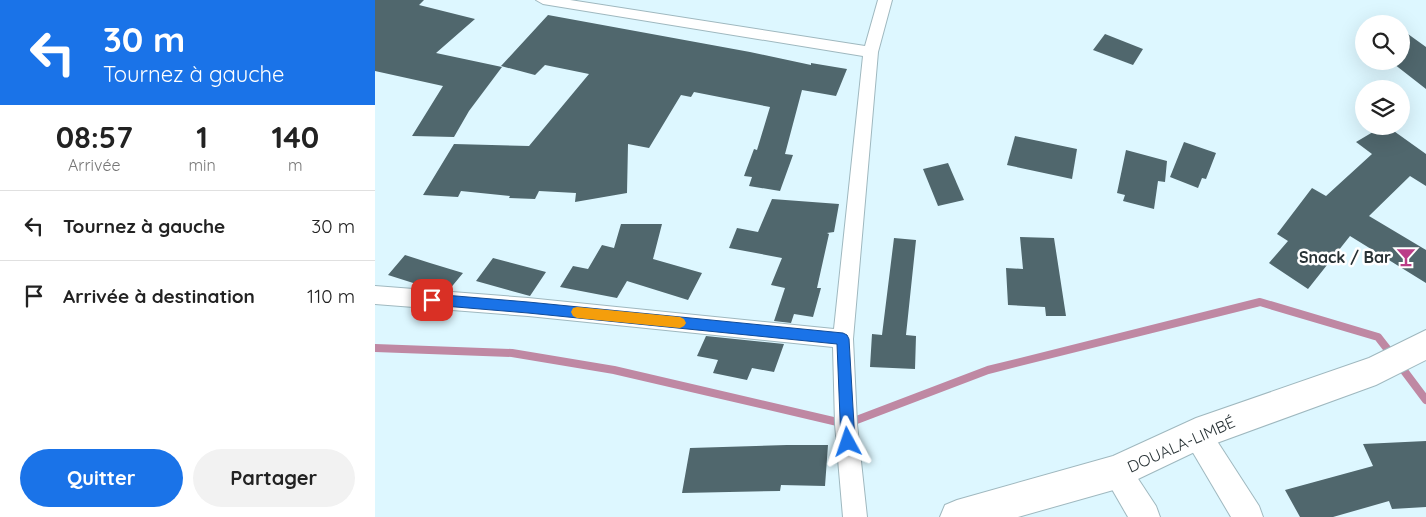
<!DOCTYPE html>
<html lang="fr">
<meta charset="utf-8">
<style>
:root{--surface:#fff;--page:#f2f2f2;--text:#222;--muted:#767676;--line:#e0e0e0;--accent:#1a73e8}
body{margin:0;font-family:Quicksand,sans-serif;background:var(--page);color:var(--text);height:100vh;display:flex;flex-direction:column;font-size:19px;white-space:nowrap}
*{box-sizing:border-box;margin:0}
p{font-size:16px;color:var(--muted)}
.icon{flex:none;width:28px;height:28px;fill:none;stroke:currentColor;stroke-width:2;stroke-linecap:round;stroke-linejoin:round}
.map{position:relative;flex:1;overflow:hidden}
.drawer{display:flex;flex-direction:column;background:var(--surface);width:375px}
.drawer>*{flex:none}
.banner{background:#1a73e8;color:#fff;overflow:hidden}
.buttons{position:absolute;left:980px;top:15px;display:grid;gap:10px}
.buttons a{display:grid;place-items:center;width:55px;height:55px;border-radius:50%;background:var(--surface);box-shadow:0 5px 20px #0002;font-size:25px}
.pin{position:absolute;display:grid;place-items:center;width:42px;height:42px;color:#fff;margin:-21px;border-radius:10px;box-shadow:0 2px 8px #0006}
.me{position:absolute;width:55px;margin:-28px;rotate:355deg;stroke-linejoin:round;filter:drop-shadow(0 0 4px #0008)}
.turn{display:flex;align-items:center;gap:18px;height:105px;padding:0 20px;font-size:22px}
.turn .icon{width:65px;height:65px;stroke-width:2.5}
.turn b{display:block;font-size:35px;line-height:42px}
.eta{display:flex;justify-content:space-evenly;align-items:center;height:85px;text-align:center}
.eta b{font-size:30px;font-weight:700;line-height:35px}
.action{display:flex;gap:10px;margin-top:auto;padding:10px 20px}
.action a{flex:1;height:58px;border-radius:30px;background:var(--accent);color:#fff;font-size:20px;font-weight:700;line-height:58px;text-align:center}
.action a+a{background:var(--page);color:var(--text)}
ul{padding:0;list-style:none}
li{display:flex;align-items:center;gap:15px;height:70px;padding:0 20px;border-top:1px solid var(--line)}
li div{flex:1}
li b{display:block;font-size:19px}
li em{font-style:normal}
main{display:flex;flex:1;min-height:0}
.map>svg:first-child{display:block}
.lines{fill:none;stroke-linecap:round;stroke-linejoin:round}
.stream{stroke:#bf88a3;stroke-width:8}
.building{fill:#50676d}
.minor-casing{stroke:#9fb8bf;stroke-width:2}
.tertiary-casing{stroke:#9fb8bf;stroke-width:2}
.trunk-casing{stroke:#9fb8bf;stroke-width:2}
.minor{fill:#fff;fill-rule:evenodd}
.tertiary{fill:#fff;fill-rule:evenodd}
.trunk{fill:#fff;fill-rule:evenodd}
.route{fill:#1a73e8;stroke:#114b97}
.slow{fill:#f59e0b}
.labels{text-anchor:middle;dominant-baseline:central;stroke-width:5;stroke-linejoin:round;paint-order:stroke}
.poi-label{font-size:16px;font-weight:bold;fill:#283235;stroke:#fff;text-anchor:end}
.street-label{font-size:16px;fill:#283235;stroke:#fff}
</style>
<main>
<section class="drawer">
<div class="banner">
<div class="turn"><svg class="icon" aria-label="left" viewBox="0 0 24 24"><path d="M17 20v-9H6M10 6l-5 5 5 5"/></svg><div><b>30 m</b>Tournez à gauche</div></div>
</div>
<div class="eta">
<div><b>08:57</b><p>Arrivée</p></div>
<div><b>1</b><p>min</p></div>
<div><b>140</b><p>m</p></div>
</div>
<ul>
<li><svg class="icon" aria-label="left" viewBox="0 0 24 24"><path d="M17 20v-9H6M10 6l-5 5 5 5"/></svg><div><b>Tournez à gauche</b></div><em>30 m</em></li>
<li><svg class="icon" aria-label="arrive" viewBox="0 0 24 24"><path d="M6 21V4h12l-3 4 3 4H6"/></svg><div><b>Arrivée à destination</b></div><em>110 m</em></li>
</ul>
<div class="action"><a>Quitter</a><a>Partager</a></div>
</section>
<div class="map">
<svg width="1051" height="517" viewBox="0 0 1051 517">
<rect width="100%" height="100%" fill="#ddf7ff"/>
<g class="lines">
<g class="stream">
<polyline points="0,348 137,353 239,370 471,424 613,370 885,302 1003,337 1017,355"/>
<polyline points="1024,364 1051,400"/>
</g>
</g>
<g class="building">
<polygon points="0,0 49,0 44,5 100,19 61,53 127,67 94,111 79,137 37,136 68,86 0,71"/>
<polygon points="173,15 375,52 436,65 436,63 472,69 461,96 427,90 410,154 418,155 405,191 374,186 377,177 369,176 379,149 382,150 395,107 319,92 316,97 306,95 274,148 253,144 252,193 200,202 201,193 164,191 160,199 134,198 135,196 86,191 83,197 48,195 79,144 154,146 214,74 170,65 160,75 126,66"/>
<polygon points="1026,29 1051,47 1051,89 1019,64 1026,62"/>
<polygon points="730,34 768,49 758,65 718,50"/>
<polygon points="1003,129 1009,133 1016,129 1051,154 1051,186 1035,176 994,216 1051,250 1051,283 975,236 933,289 894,263 913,241 902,234 937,188 951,196 997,154 981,142"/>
<polygon points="640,136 702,149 697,179 632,165"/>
<polygon points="809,142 841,153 831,179 827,178 823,188 795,177"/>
<polygon points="751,150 792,161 790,182 783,181 779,209 748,201 750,195 742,193"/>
<polygon points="573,163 589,200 563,206 548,169"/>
<polygon points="397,199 464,204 459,232 452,233 454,234 442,288 446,288 438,317 419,314 416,323 399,321 410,288 396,285 407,258 354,248 362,228 383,232"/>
<polygon points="246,224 287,224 278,259 327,273 313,300 252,281 242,298 185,287 198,266 213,269 227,245 239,248"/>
<polygon points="645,237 679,238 691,316 671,316 670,307 633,305 631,268 648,269"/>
<polygon points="519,238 541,240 531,335 541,336 540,369 495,367 497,334 507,335"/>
<polygon points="30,255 55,263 88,273 74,290 54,288 13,275"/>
<polygon points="118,258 152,267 171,272 155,296 101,281"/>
<polygon points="331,336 409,344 399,372 377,368 372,380 338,373 343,360 322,356"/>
<polygon points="1051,441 1051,507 1017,509 1014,501 958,517 925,517 910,490 998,466 988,444"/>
<polygon points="412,445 453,445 450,486 406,485 405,491 307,493 315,448"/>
</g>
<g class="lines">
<defs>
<polygon id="minor" points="161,0 195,0 490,46 503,0 517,0 503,52 478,339 482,424 492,517 468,517 460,424 458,347 153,316 0,304 0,286 153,298 459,329 488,56 168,4"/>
<g id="tertiary">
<polygon points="821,420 831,424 884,506 888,517 856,517 807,434 811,424"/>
<polygon points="742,457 752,462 781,506 785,517 753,517 727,472 732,462"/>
</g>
<polygon id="trunk" points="1051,330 1051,360 1001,385 828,448 742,489 643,517 565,517 570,505 582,500 738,456 821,418 994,358"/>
</defs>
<use href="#minor" class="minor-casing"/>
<use href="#tertiary" class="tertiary-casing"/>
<use href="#trunk" class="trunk-casing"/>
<use href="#minor" class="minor"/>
<use href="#tertiary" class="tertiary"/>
<use href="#trunk" class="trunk"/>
</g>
<polygon class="route" points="57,294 153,302 468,333 472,335 474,339 480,442 478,447 473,449 468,447 466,442 462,344 153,313 57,305 53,304 51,300 53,296"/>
<polygon class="slow" points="202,307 305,317 309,319 311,323 309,326 305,328 202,318 198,316 196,312 198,308"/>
<defs>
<symbol id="bar-bare" viewBox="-9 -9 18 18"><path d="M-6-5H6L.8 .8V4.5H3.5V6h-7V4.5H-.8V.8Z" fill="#bb3c88" stroke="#fff" stroke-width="2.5" paint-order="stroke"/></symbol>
</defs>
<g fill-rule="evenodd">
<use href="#bar-bare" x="1017" y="243" width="28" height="28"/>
</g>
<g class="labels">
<g class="poi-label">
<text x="1016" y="257">Snack / Bar</text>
</g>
<g class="street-label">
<text transform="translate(806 444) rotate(-24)">DOUALA-LIMBÉ</text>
</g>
</g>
</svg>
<div class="buttons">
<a><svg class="icon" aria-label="search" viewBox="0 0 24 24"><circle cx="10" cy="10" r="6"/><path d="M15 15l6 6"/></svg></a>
<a><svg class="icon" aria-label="layers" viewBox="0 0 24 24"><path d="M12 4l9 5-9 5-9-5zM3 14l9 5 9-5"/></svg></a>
</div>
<div class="pin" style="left:57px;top:300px;background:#d93025"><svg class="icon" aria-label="arrive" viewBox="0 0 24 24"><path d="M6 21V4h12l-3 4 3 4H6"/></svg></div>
<svg class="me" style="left:473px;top:442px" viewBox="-20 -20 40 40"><path d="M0-17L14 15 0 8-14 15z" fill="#1a73e8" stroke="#fff" stroke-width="4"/></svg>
</div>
</main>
